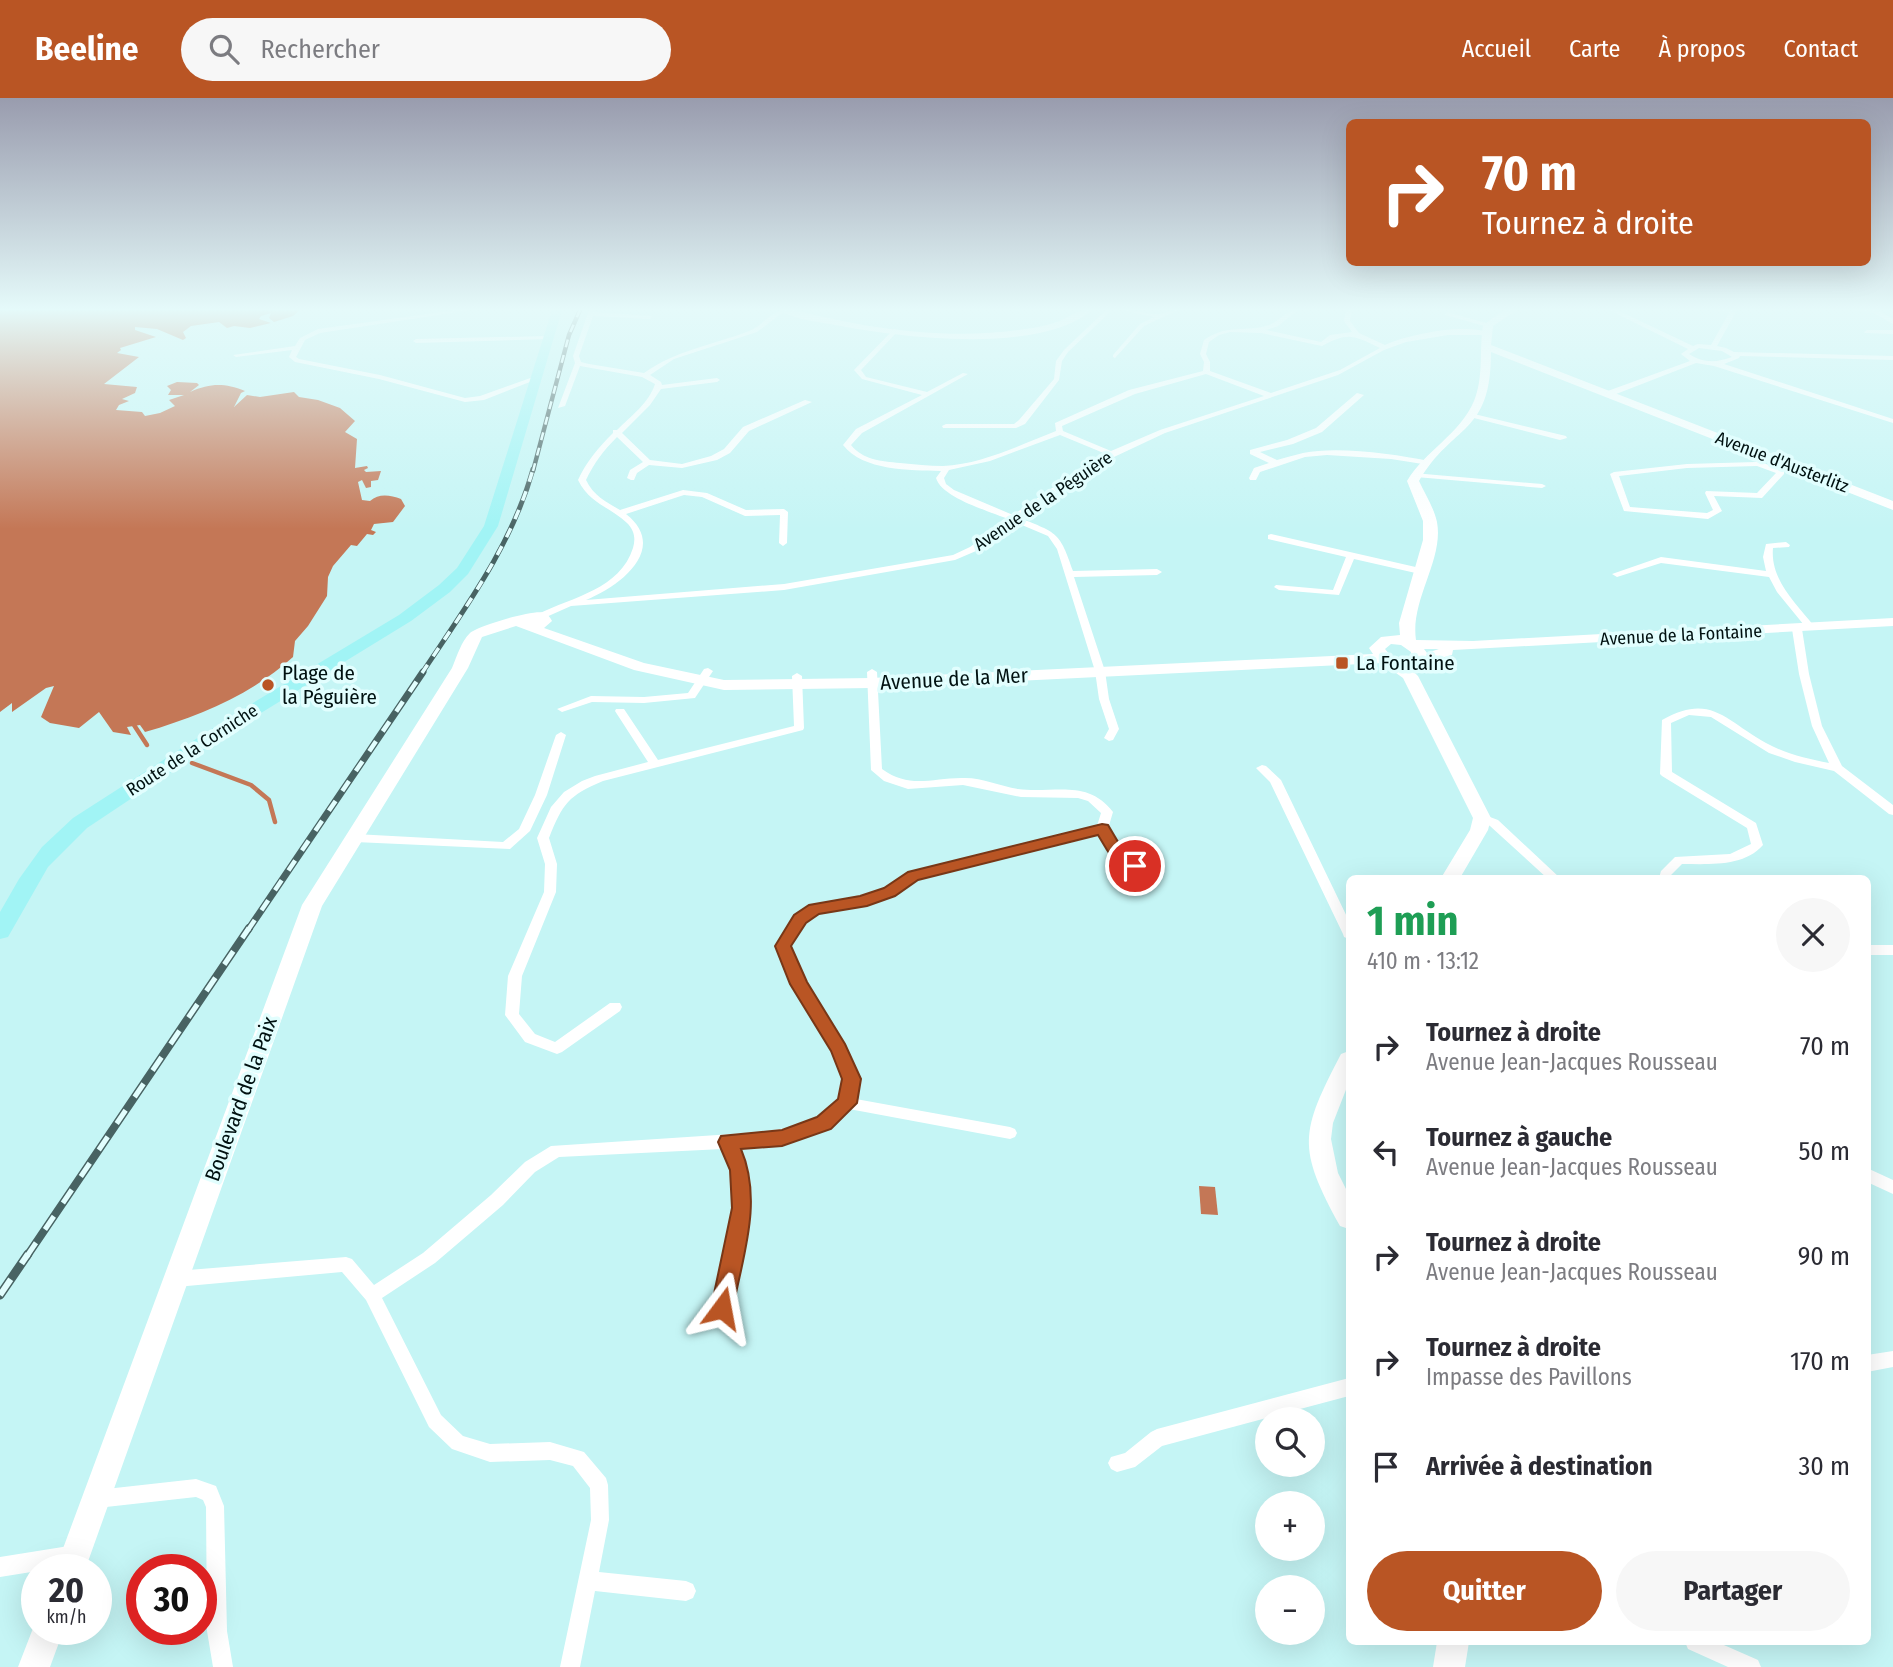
<!DOCTYPE html>
<html lang="fr">
<meta charset="utf-8">
<style>
:root{--surface:#fff;--page:#f7f7f7;--text:#2b2b33;--muted:#7c7c81;--accent:#b95524}
body{margin:0;font-family:"Fira Sans Condensed",sans-serif;background:var(--page);color:var(--text);height:100vh;display:flex;flex-direction:column;font-size:26px;white-space:nowrap}
*{box-sizing:border-box;margin:0}
p{font-size:23px;color:var(--muted)}
.icon{flex:none;width:38px;height:38px;fill:none;stroke:currentColor;stroke-width:2;stroke-linecap:round;stroke-linejoin:round}
.map{position:relative;flex:1;overflow:hidden}
.side{position:absolute;left:1346px;top:777px;width:525px;height:770px;display:flex;flex-direction:column;background:var(--surface);border-radius:10px;box-shadow:0 7px 28px #0002}
.side>*{flex:none}
.guide{position:absolute;left:1346px;top:21px;width:525px;height:147px;border-radius:10px;box-shadow:0 7px 28px #0002;background:#b95524;color:#fff;overflow:hidden}
.tools{position:absolute;left:1255px;top:1309px;display:grid;gap:14px}
.tools a{display:grid;place-items:center;width:70px;height:70px;border-radius:50%;background:var(--surface);box-shadow:0 7px 28px #0002;font-size:35px}
.speed{position:absolute;left:21px;top:1456px;display:flex;gap:14px;font-size:35px;font-weight:700;text-align:center}
.speed>*{display:grid;place-content:center;width:91px;height:91px;border-radius:50%;background:var(--surface);box-shadow:0 7px 28px #0002;line-height:1}
.speed small{font-size:18px;font-weight:400}
.speed .limit{border:10px solid #d22;background:#fff;color:#111}
.pin{position:absolute;display:grid;place-items:center;width:60px;height:60px;color:#fff;margin:-30px;border:4px solid #fff;border-radius:50%;box-shadow:0 2px 7px #0007}
.me{position:absolute;width:77px;margin:-38px;rotate:13deg;stroke-linejoin:round;filter:drop-shadow(0 0 5px #0008)}
.turn{display:flex;align-items:center;gap:24px;height:147px;padding:0 21px;font-size:32px}
.turn .icon{width:91px;height:91px;stroke-width:2.5}
.turn b{display:block;font-size:49px;line-height:60px}
.round{display:grid;place-items:center;flex:none;width:74px;height:74px;border-radius:37px;background:var(--page)}
.headline{display:flex;align-items:center;justify-content:space-between;height:119px;padding:0 21px}
h1{font-size:42px;font-weight:700;line-height:52px;color:#1e9e55}
.primary-button{display:flex;gap:14px;margin-top:auto;padding:14px 21px}
.primary-button a{flex:1;height:80px;border-radius:42px;background:var(--accent);color:#fff;font-size:28px;font-weight:700;line-height:80px;text-align:center}
.primary-button a+a{background:var(--page);color:var(--text)}
ul{padding:0;list-style:none}
li{display:flex;align-items:center;gap:21px;height:105px;padding:0 21px}
li div{flex:1}
li b{display:block;font-size:26px}
li em{font-style:normal}
header{display:flex;align-items:center;gap:42px;box-sizing:border-box;height:98px;padding:0 35px;background:var(--accent);color:#fff}
header strong{font-size:33px}
nav{display:flex;gap:38px;margin-inline-start:auto;font-size:24px}
.search{width:490px;height:63px;background:var(--page);display:flex;align-items:center;gap:18px;box-sizing:border-box;padding:0 24px;border-radius:38px;color:var(--muted);font-size:26px}
.map>svg:first-child{display:block}
.water{fill:#c47756}
.lines{fill:none;stroke-linecap:round;stroke-linejoin:round}
.stream{stroke:#c47756;stroke-width:4.5}
.street{fill:#fff;fill-rule:evenodd}
.secondary{fill:#fff;fill-rule:evenodd}
.primary{fill:#a1f4f5;fill-rule:evenodd}
.rail-far4-casing{stroke:#486363;stroke-width:4.5}
.rail-far3-casing{stroke:#486363;stroke-width:5}
.rail-far2-casing{stroke:#486363;stroke-width:7}
.rail-far1-casing{stroke:#486363;stroke-width:8}
.rail-casing{stroke:#486363;stroke-width:9}
.rail-far4{stroke:#e2fefe;stroke-width:2.5;stroke-dasharray:8;stroke-linecap:butt}
.rail-far3{stroke:#e2fefe;stroke-width:3.5;stroke-dasharray:10;stroke-linecap:butt}
.rail-far2{stroke:#e2fefe;stroke-width:4.5;stroke-dasharray:12;stroke-linecap:butt}
.rail-far1{stroke:#e2fefe;stroke-width:5;stroke-dasharray:16;stroke-linecap:butt}
.rail{stroke:#e2fefe;stroke-width:6;stroke-dasharray:19;stroke-linecap:butt}
.route{fill:#b95524;stroke:#783717;stroke-width:2}
.poi-dot{fill:#b95524;stroke:#e2fefe;stroke-width:2.5}
.labels{text-anchor:middle;dominant-baseline:central;stroke-width:7;stroke-linejoin:round;paint-order:stroke}
.far-street-label{font-size:18px;fill:#011111;stroke:#e2fefe}
.poi-label{font-size:21px;fill:#011111;stroke:#e2fefe;text-anchor:start}
.street-label{font-size:21px;fill:#011111;stroke:#e2fefe}
</style>
<header>
<strong>Beeline</strong>
<div class="search"><svg class="icon" aria-label="search" viewBox="0 0 24 24"><circle cx="10" cy="10" r="6"/><path d="M15 15l6 6"/></svg>Rechercher</div>
<nav><a>Accueil</a><a>Carte</a><a>À propos</a><a>Contact</a></nav>
</header>
<div class="map">
<svg width="1893" height="1569" viewBox="0 0 1893 1569">
<rect width="100%" height="100%" fill="#c5f5f5"/>
<g class="water">
<path d="M0 212H300L293 218 274 224 269 220 271 215 261 218 259 221 271 225 250 230 234 228 227 230 219 224 191 228 183 234 186 240 183 242 157 231 135 229V232L156 239 120 250 121 252 117 255 139 259 104 286 137 289 135 295 122 301 129 303 119 307 116 312 142 314 145 318 160 315 175 308 169 302 184 297H168L171 292 167 288 177 284 197 285 199 287 190 294C211 285 224 285 245 293L241 295 234 309 247 297 260 299 294 294 299 299 318 302 340 310 355 323 345 334 357 341 355 370 367 368 368 370 364 372 366 374 381 373 378 382 371 383V389L366 390 362 382 358 384 362 402 370 403C379 395 390 397 401 401L405 408 393 424 374 426 371 432 376 434 373 437 367 436 357 448 351 447 333 468 328 479 327 498 308 528 295 543 293 559C251 597 199 618 145 634L140 627 127 629 131 637 113 634 99 614 79 630 50 625 41 619 54 588 46 590 12 614V605L0 614Z"/>
<polygon points="1199,1088 1215,1089 1218,1117 1201,1116"/>
</g>
<g class="lines">
<g class="stream">
<polyline points="134,627 147,647"/>
<polyline points="192,665 251,687 269,702 275,724"/>
</g>
<g class="street">
<polygon points="456,212 471,212 320,235 305,242 296,259 299,261 380,277 465,300 480,298 536,278 540,278 540,280 484,302 465,304 379,281 295,264 289,259 292,252 236,259 233,257 295,248 300,240 318,231"/>
<path d="M589 212H595L594 214 652 218 650 221 593 218 579 258 581 264 589 266 644 275C676 252 713 247 749 233 762 228 772 212 786 212L757 234 674 261 650 277 661 284 662 287 717 280 720 282 717 284 661 291 650 307 622 335 650 362 682 366 711 358 724 351 743 329 805 302 812 304 749 333 730 355 717 362 682 370 649 367 637 375 634 382H631L627 380 630 372 643 364 617 339C604 352 594 365 586 382 593 397 606 404 620 412L683 392 707 395 746 412 784 411 788 414 787 445 783 448 779 445 780 417 745 418 702 399 684 397 626 416C669 450 621 488 586 502L784 486 953 457 970 449 1008 421C989 413 942 400 936 380L941 373C910 372 863 373 843 347L856 331 922 297 862 281 854 272 894 231 899 232 861 272 866 279 927 294 963 275 968 276 862 335 851 347C863 362 881 363 900 365 914 366 929 368 943 368 982 366 1020 347 1056 333L1055 325 1129 292 1203 273 1204 264 1200 256 1204 242C1229 225 1245 235 1269 227 1280 223 1286 212 1298 212L1278 228 1266 232 1321 244 1330 237 1352 234 1344 223 1346 212H1352L1350 223 1359 235 1385 247C1409 236 1466 225 1490 235L1487 237H1448L1406 244 1384 252 1338 277 1165 335 1097 367 1020 420C1057 435 1060 434 1073 473L1157 471 1162 474 1157 477 1074 479 1105 573 1109 601 1119 631 1113 642 1109 643 1104 640 1109 631 1099 601 1095 573 1057 451 1048 438 1015 424 976 453 955 462 784 492 571 508 544 520H538V516C573 499 620 491 633 450 636 440 634 432 627 425 609 408 590 406 578 382 586 364 599 349 613 335V332H617C631 318 649 305 655 286L642 279 580 268 565 308 558 310 575 265 573 258ZM1230 234 1261 235 1322 248C1348 234 1353 237 1380 250L1340 272 1271 295 1210 273V264L1206 256 1209 244 1219 237ZM1206 276 1264 298 1160 332 1111 353 1063 333 1062 328 1135 296ZM1060 337 1106 356 1071 377 1013 417 954 392 946 386 944 380 949 372 990 363Z"/>
<polygon points="1106,212 1112,212 1068,254 1062,263 1059,282 1025,326 1016,330 943,330 942,328 946,326 1014,326 1019,322 1054,281 1056,263 1064,252"/>
<path d="M1123 212C1135 212 1149 217 1160 216 1167 215 1171 212 1178 212L1144 228 1115 260 1113 259V257L1140 226 1154 219Z"/>
<path d="M1609 212H1617L1693 248 1698 246 1711 247 1729 215 1714 212H1737L1717 248 1726 250 1734 254 1893 258V262L1740 258 1739 260 1724 266 1893 321V325L1714 268 1696 265 1611 298H1605V294L1690 263 1681 256 1688 251ZM1699 250 1722 253 1732 259C1716 265 1703 265 1689 256Z"/>
<polygon points="1855,212 1878,212 1893,221 1893,226 1874,215"/>
<polygon points="1447,214 1490,226 1491,227 1488,229 1445,217"/>
<polygon points="1867,232 1893,232 1893,236 1865,235 1864,234"/>
<polygon points="547,238 550,240 549,241 416,245 413,243 416,241"/>
<path d="M1357 295 1364 297 1322 334 1293 346 1260 354 1277 362C1285 360 1294 357 1303 355 1338 348 1394 356 1429 363V367L1391 361 1327 357 1305 359 1260 374 1256 382H1250L1249 380 1254 370 1269 365 1250 356V352L1287 342 1316 330Z"/>
<polygon points="1470,315 1566,338 1567,340 1560,342 1470,319"/>
<path d="M1763 356 1770 358 1763 365 1784 372V376L1762 400 1714 398 1722 413 1708 421 1624 413 1610 376 1614 374 1687 366 1756 364ZM1757 368 1776 375 1757 395 1706 393 1705 395 1713 412 1707 415 1630 409 1619 378 1687 370Z"/>
<polygon points="1413,375 1542,386 1546,388 1542,390 1416,379 1412,377"/>
<polygon points="1271,436 1420,470 1424,473 1420,476 1354,461 1339,497 1279,492 1274,489 1276,487 1333,492 1346,459 1268,441 1268,437"/>
<path d="M1786 444 1790 447 1789 449 1773 450C1770 482 1796 505 1814 528V532H1808L1777 494 1769 479 1661 465 1617 479 1612 476 1661 459 1766 473 1763 459 1766 446Z"/>
<path d="M1797 528 1802 531 1809 576 1822 628 1842 668 1893 707V717L1889 716 1834 673 1795 664 1769 655 1711 619 1689 617 1671 625 1672 674 1756 725 1763 747C1744 769 1709 766 1682 766L1671 777V780H1659L1661 773 1675 759 1730 756 1751 746 1747 730 1662 678 1660 676 1662 622C1711 594 1726 623 1766 645 1786 656 1807 661 1829 665L1812 628 1799 576 1792 531Z"/>
<polygon points="708,570 713,573 695,600 644,605 592,604 562,614 557,611 591,598 644,599 688,595 704,571"/>
<path d="M872 571 877 574 882 671C911 692 933 679 965 680 983 680 1000 688 1018 691 1053 696 1087 680 1113 714L1108 731 1126 759 1153 771 1155 774 1149 778 1118 765 1099 736 917 781 894 797 865 807 818 815 804 824 790 848 805 886 852 962 859 983 856 1001 1010 1029 1015 1031 1017 1035 1015 1039 1010 1041 849 1011C826 1043 774 1047 738 1050L748 1072 750 1109 728 1216 722 1218 716 1216 714 1210 734 1109 732 1072 723 1051 559 1059 535 1074 503 1107 435 1165 382 1200 441 1317 463 1338 490 1346 550 1344 584 1354 606 1380 608 1387 609 1422 599 1474 686 1483 693 1486 696 1493 693 1500 686 1503 595 1493 580 1569H560L591 1422 590 1390 573 1368 550 1362 490 1364 452 1351 429 1329 366 1202 342 1174 176 1189 170 1186 168 1181 170 1176 176 1173 346 1159 352 1161 374 1187 423 1155 491 1097 525 1064 551 1048 763 1034 803 1027 818 1021 833 1011 842 999 845 983 843 973 833 953 793 888 777 848 796 818 811 808 860 800 886 791 909 775 1097 728 1101 715 1088 703 1078 700 1021 699 963 687 908 691 884 683 871 672 867 574Z"/>
<path d="M797 575 802 578 804 630 803 632 603 683C568 698 563 705 549 740L557 766 556 794 522 878 519 916 535 936 555 944 610 905H620L622 909 620 913 562 954 557 956 525 944 505 917 508 878 544 794 545 766 537 740 551 709 564 694 582 683 595 678 648 664 615 613 616 611H624L658 662 794 628 792 578Z"/>
<polygon points="561,634 566,637 547,697 530,733 510,751 355,744 349,740 355,736 503,744 519,731 535,697 556,637"/>
<polygon points="1262,667 1266,668 1281,682 1349,823 1349,841 1344,839 1343,836 1270,684 1256,670"/>
<polygon points="1482,716 1498,722 1560,780 1547,780 1490,728 1476,720"/>
<rect x="1867" y="847" width="26" height="10"/>
<polygon points="1867,1070 1893,1082 1893,1096 1867,1084"/>
<polygon points="1893,1253 1893,1269 1867,1274 1867,1257"/>
<polygon points="1349,1280 1349,1298 1162,1348 1135,1369 1117,1374 1111,1371 1108,1365 1111,1359 1125,1355 1151,1334 1157,1331"/>
<polygon points="196,1381 216,1388 224,1408 227,1533 233,1569 213,1569 207,1533 206,1409 203,1402 196,1399 97,1410 90,1408 88,1401 90,1394 97,1392"/>
<polygon points="75,1447 82,1450 85,1457 82,1464 75,1467 0,1479 0,1459"/>
<polygon points="1685,1544 1717,1544 1758,1562 1761,1569 1728,1569 1688,1551"/>
</g>
<g class="secondary">
<path d="M779 212H795C867 231 951 243 1025 231 1035 230 1048 227 1057 224 1070 219 1077 211 1092 212 1038 258 896 239 830 226 814 223 792 221 779 212Z"/>
<path d="M1505 212H1517L1493 228 1491 247 1893 403V412L1491 254C1491 338 1453 325 1419 383 1425 396 1434 410 1437 424 1444 462 1410 502 1416 542L1473 543 1893 520V528L1453 552 1452 557 1409 569 1418 578 1491 720 1488 732 1460 780H1441L1470 732 1473 720 1403 580 1382 565 871 590 724 592 634 572 516 528 482 539 468 570 322 808 85 1472H55L302 807 452 570C457 558 461 544 470 535 478 528 536 510 545 515 548 516 551 521 552 523L544 530 644 565 724 582 871 580 1373 556 1369 550 1381 539 1400 537 1399 525 1423 442V423L1407 383C1425 353 1460 336 1474 303 1484 279 1479 252 1483 227ZM1391 546 1401 547 1411 554V559C1400 561 1392 561 1385 551ZM1424 551H1439L1427 555Z"/>
<path d="M1349 953V984L1333 1025 1331 1041 1338 1075 1349 1097V1131L1340 1128C1297 1049 1300 1035 1341 956Z"/>
<polygon points="37,1520 37,1531 64,1531 50,1569 18,1569"/>
<polygon points="1437,1544 1469,1544 1465,1569 1433,1569"/>
</g>
<polygon class="primary" points="552,212 562,212 498,428 468,476 450,494 411,523 251,621 87,730 48,769 8,839 0,841 0,814 19,781 42,749 73,720 238,614 399,517 439,487 457,470 484,428"/>
<defs>
<polyline id="rail-far4" points="533,373 569,237 580,212"/>
<path id="rail-far3" d="M422 575C465 510 512 447 533 371"/>
<polyline id="rail-far2" points="248,832 423,574"/>
<polyline id="rail-far1" points="27,1158 249,830"/>
<polyline id="rail" points="0,1197 28,1156"/>
</defs>
<use href="#rail-far4" class="rail-far4-casing"/>
<use href="#rail-far3" class="rail-far3-casing"/>
<use href="#rail-far2" class="rail-far2-casing"/>
<use href="#rail-far1" class="rail-far1-casing"/>
<use href="#rail" class="rail-casing"/>
<use href="#rail-far4" class="rail-far4"/>
<use href="#rail-far3" class="rail-far3"/>
<use href="#rail-far2" class="rail-far2"/>
<use href="#rail-far1" class="rail-far1"/>
<use href="#rail" class="rail"/>
</g>
<linearGradient id="sky" x2="0" y2="1"><stop stop-color="#999cae"/><stop offset="0.49" stop-color="#e5fafa"/><stop offset="1" stop-color="#e5fafa" stop-opacity="0"/></linearGradient>
<rect width="1893" height="431" fill="url(#sky)"/>
<path class="route" d="M1102 726 1108 727 1127 759 1143 768 1141 772C1118 778 1108 753 1098 737L918 782 895 798 867 808 819 816 806 825 791 848 807 884 845 946 861 981 857 1005 831 1031 782 1048 741 1051C763 1103 743 1157 733 1210L730 1217 722 1220 714 1217 711 1210 732 1110 730 1072 718 1044 721 1038 782 1032 817 1019 838 1001 842 981 831 953 790 886 775 848 794 817 809 807 860 798 884 790 908 774Z"/>
<g class="poi-dot">
<rect x="1335" y="558" width="14" height="14" rx="3.5"/>
<circle cx="268" cy="587" r="7"/>
</g>
<g class="labels">
<g class="far-street-label">
<text transform="translate(1782 364) rotate(21)">Avenue d'Austerlitz</text>
<text transform="translate(1043 403) rotate(-34)">Avenue de la Péguière</text>
<text transform="translate(1681 537) rotate(-3)">Avenue de la Fontaine</text>
<text transform="translate(192 652) rotate(-33)">Route de la Corniche</text>
</g>
<g class="poi-label">
<text x="1356" y="565">La Fontaine</text>
<text x="282" y="575">Plage de<tspan x="282" dy="24">la Péguière</tspan></text>
</g>
<g class="street-label">
<text transform="translate(954 581) rotate(-3)">Avenue de la Mer</text>
<text transform="translate(241 1001) rotate(-70)">Boulevard de la Paix</text>
</g>
</g>
</svg>
<div class="tools">
<a><svg class="icon" aria-label="search" viewBox="0 0 24 24"><circle cx="10" cy="10" r="6"/><path d="M15 15l6 6"/></svg></a>
<a>+</a>
<a>−</a>
</div>
<div class="speed"><div>20<small>km/h</small></div><div class="limit">30</div></div>
<div class="pin" style="left:1135px;top:768px;background:#d93025"><svg class="icon" aria-label="arrive" viewBox="0 0 24 24"><path d="M6 21V4h12l-3 4 3 4H6"/></svg></div>
<svg class="me" style="left:722px;top:1210px" viewBox="-20 -20 40 40"><path d="M0-17L14 15 0 8-14 15z" fill="#b95524" stroke="#fff" stroke-width="4"/></svg>
<div class="guide">
<div class="turn"><svg class="icon" aria-label="right" viewBox="0 0 24 24"><path d="M7 20v-9h11M14 6l5 5-5 5"/></svg><div><b>70 m</b>Tournez à droite</div></div>
</div>
<section class="side">
<div class="headline"><div><h1>1 min</h1><p>410 m · 13:12</p></div><a class="round"><svg class="icon" aria-label="close" viewBox="0 0 24 24"><path d="M6 6l12 12M18 6L6 18"/></svg></a></div>
<ul>
<li><svg class="icon" aria-label="right" viewBox="0 0 24 24"><path d="M7 20v-9h11M14 6l5 5-5 5"/></svg><div><b>Tournez à droite</b><p>Avenue Jean-Jacques Rousseau</p></div><em>70 m</em></li>
<li><svg class="icon" aria-label="left" viewBox="0 0 24 24"><path d="M17 20v-9H6M10 6l-5 5 5 5"/></svg><div><b>Tournez à gauche</b><p>Avenue Jean-Jacques Rousseau</p></div><em>50 m</em></li>
<li><svg class="icon" aria-label="right" viewBox="0 0 24 24"><path d="M7 20v-9h11M14 6l5 5-5 5"/></svg><div><b>Tournez à droite</b><p>Avenue Jean-Jacques Rousseau</p></div><em>90 m</em></li>
<li><svg class="icon" aria-label="right" viewBox="0 0 24 24"><path d="M7 20v-9h11M14 6l5 5-5 5"/></svg><div><b>Tournez à droite</b><p>Impasse des Pavillons</p></div><em>170 m</em></li>
<li><svg class="icon" aria-label="arrive" viewBox="0 0 24 24"><path d="M6 21V4h12l-3 4 3 4H6"/></svg><div><b>Arrivée à destination</b></div><em>30 m</em></li>
</ul>
<div class="primary-button"><a>Quitter</a><a>Partager</a></div>
</section>
</div>
